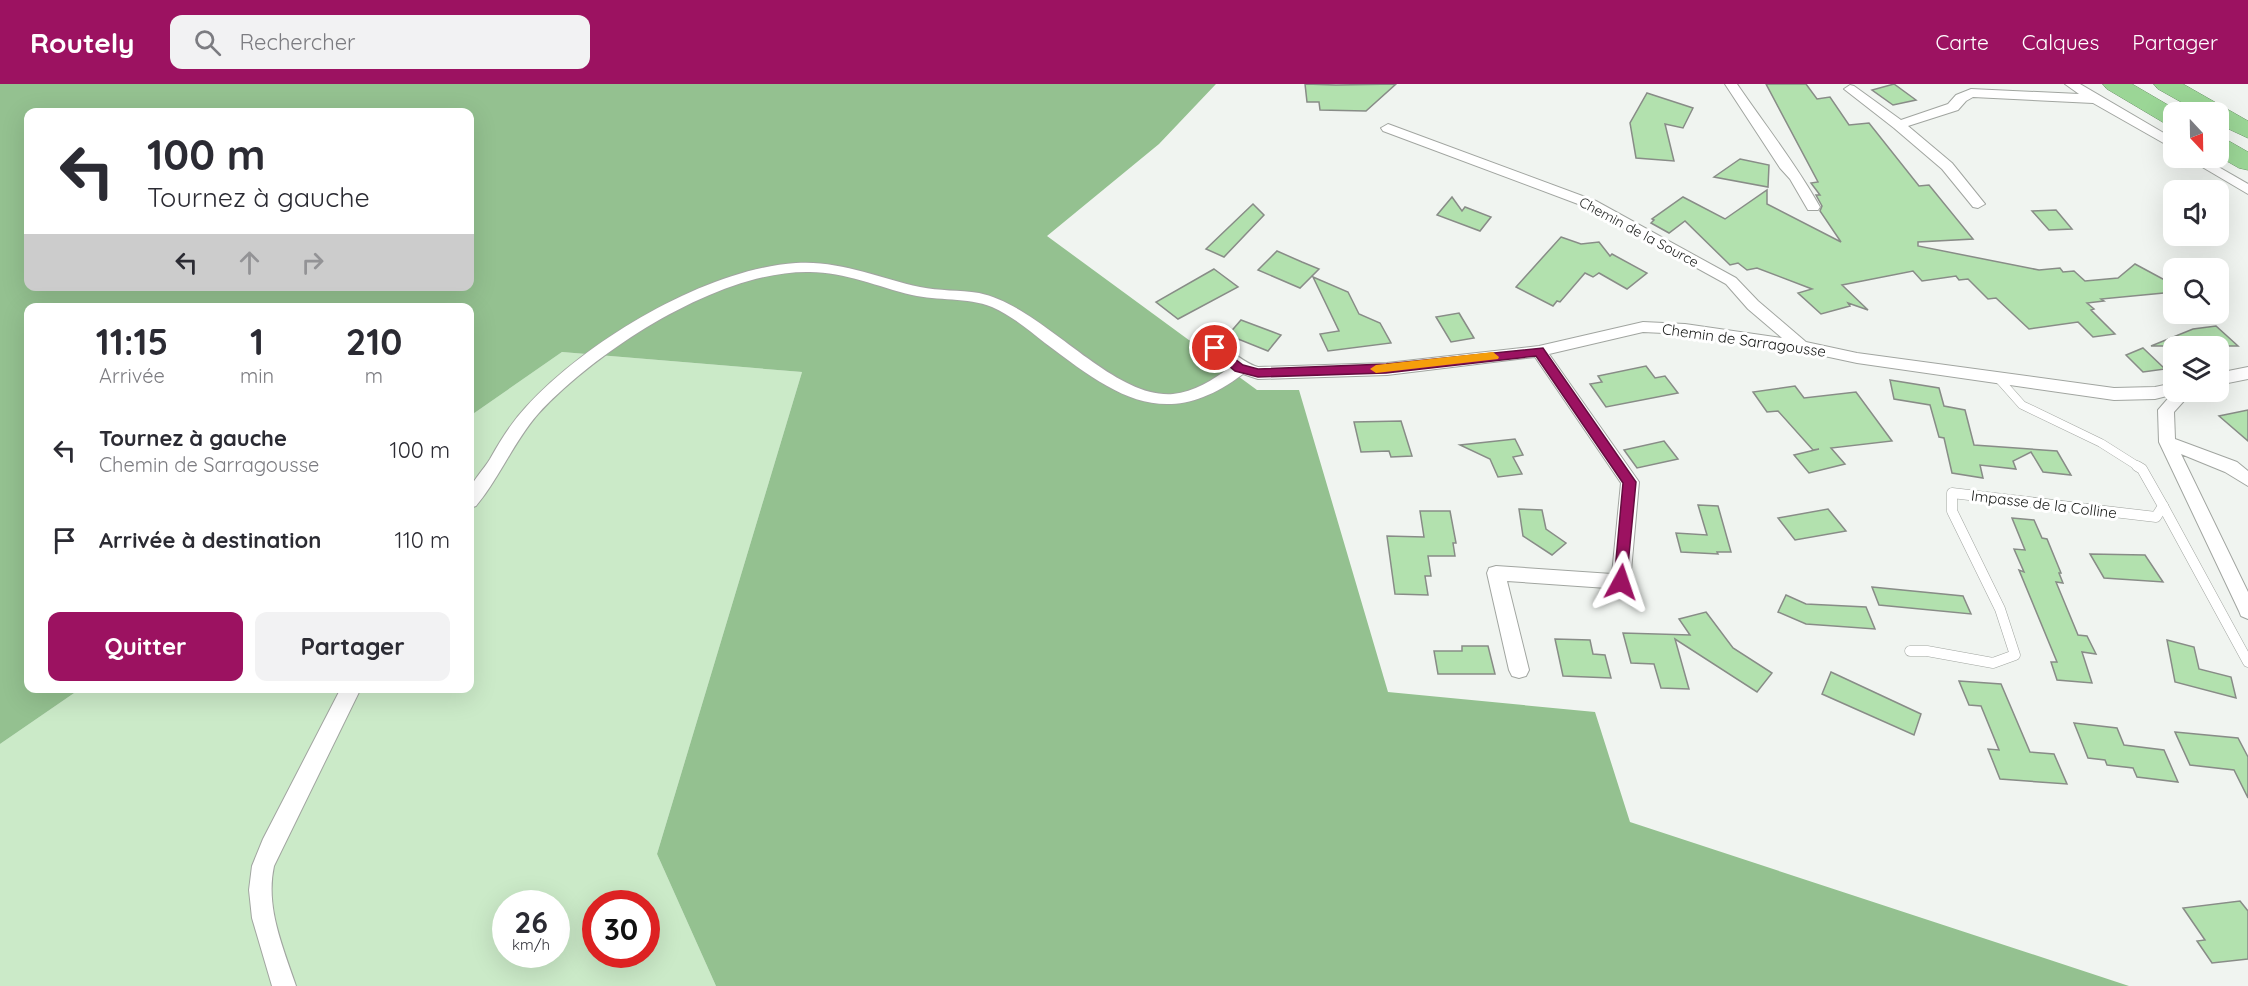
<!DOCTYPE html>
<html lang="fr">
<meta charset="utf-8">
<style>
:root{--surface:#fff;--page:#f2f2f3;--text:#2b2b33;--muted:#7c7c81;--accent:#9c1261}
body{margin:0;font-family:Quicksand,sans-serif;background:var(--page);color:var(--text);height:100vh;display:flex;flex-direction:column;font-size:22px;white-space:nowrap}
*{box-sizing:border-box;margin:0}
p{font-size:20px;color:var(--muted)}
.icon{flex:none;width:33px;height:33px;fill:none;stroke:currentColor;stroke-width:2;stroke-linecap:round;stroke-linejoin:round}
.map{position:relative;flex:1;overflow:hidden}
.drawer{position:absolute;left:24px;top:219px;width:450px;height:390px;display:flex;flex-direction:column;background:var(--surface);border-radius:12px;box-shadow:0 6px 24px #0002}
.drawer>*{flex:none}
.top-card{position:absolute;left:24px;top:24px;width:450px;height:183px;border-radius:12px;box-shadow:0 6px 24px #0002;background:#fff;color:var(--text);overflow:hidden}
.needle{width:39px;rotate:158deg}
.fabs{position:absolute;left:2163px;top:18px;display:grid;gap:12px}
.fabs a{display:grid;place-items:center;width:66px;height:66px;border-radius:12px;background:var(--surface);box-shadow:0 6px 24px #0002;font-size:30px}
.speed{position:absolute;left:492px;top:806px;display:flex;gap:12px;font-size:30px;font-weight:700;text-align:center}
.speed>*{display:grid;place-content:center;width:78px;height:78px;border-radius:50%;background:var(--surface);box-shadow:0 6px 24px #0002;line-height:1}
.speed small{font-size:15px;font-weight:400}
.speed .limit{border:9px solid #d22;background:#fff;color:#111}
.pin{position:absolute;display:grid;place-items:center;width:51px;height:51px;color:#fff;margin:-26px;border:3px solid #fff;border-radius:50%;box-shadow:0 2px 6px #0007}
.me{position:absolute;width:66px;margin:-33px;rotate:5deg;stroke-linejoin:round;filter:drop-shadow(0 0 4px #0008)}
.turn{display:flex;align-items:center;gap:21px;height:126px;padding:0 24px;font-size:27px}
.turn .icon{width:78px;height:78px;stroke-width:2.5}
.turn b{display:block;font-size:42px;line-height:51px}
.lanes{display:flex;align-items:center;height:57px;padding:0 24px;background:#0003;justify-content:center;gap:30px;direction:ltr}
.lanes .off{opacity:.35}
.eta{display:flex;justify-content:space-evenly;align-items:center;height:102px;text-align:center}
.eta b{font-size:36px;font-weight:700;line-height:42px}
.cta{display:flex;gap:12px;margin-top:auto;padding:12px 24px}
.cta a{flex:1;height:69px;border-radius:12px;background:var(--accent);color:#fff;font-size:24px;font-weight:700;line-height:69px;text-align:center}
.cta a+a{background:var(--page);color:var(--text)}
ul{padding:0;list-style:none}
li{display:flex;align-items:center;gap:18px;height:90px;padding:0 24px}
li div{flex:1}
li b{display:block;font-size:22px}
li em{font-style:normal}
header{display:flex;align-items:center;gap:36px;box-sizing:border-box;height:84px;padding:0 30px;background:var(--accent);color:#fff}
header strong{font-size:28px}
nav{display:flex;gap:33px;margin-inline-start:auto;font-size:21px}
.search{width:420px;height:54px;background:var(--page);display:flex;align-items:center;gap:15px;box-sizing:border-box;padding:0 21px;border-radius:12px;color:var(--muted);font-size:22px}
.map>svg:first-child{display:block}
.green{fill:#cbeac8;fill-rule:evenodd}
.forest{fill:#94c190;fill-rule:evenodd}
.building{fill:#b2e1ae;stroke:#888c87;stroke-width:1.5}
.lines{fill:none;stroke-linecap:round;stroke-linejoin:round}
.service-far1-casing{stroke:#a1a5a0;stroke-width:9}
.service-casing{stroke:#a1a5a0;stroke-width:11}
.minor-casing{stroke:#a1a5a0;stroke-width:2}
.motorway-casing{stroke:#6d946a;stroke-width:1}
.service-far1{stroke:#fff;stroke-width:8}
.service{stroke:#fff;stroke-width:10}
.minor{fill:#fff;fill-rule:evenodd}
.motorway{fill:#9bd696;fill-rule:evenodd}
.route{fill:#9c1261;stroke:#650c3f;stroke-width:1.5}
.slow{fill:#f59e0b}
.labels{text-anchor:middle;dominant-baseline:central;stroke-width:6;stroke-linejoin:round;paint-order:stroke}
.far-street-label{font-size:14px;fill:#171917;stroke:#fff}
.street-label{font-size:15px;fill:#171917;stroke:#fff}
</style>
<header>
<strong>Routely</strong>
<div class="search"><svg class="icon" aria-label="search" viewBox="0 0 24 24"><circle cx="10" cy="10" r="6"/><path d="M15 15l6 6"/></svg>Rechercher</div>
<nav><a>Carte</a><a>Calques</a><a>Partager</a></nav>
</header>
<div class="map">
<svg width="2248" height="902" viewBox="0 0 2248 902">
<rect width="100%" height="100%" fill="#f0f4f0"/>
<path class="green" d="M562 268 802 288 657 770 716 902H0V660L80 605 470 604V332ZM506 819H556V870H506ZM596 819H646V870H596Z"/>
<path class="forest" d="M0 0H1216L1159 60 1047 152 1257 306H1299L1388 608 1595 628 1630 738 2129 902H716L657 770 802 288 562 268 470 332V224H28V604L80 605 0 660ZM28 28H470V202H28Z"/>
<g class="building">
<polygon points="1305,0 1336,1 1396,0 1366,27 1320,26 1319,18 1307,18"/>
<polygon points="1766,0 1806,0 1817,15 1830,13 1849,41 1869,39 1919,102 1929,101 1973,155 1918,158 1918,162 2039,186 2060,184 2063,188 2074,187 2085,197 2118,194 2135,180 2174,201 2174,208 2101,215 2104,217 2087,219 2094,225 2091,226 2115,250 2093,253 2078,238 2029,245 1996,214 1988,215 1968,195 1959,196 1956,192 1922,197 1913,187 1842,201 1868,226 1848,219 1850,222 1821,230 1798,209 1812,205 1757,184 1747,186 1738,179 1730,181 1685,137 1669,149 1651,139 1654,136 1652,135 1683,113 1725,135 1767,106 1767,120 1841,158 1820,127 1822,122 1816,111 1820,111 1811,99 1818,98"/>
<polygon points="1894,0 1916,16 1893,21 1872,6"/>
<polygon points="1647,9 1693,24 1683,44 1665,40 1674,77 1636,74 1630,39"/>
<polygon points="1740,75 1769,81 1768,103 1714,93"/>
<polygon points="1452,113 1462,127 1465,123 1491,133 1480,147 1437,131"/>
<polygon points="1253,120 1264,131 1224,173 1206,165"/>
<polygon points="2056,126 2072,145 2049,146 2032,127"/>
<polygon points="1561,153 1581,160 1599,158 1610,172 1612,170 1647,189 1627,205 1599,189 1593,193 1585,189 1560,218 1557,217 1553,222 1516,203"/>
<polygon points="1277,167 1302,178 1319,185 1300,204 1258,186"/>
<polygon points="1214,185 1238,203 1178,235 1156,218"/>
<polygon points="1313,193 1348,208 1359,230 1380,239 1391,259 1328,267 1320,250 1339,247"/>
<polygon points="1459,229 1474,254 1451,258 1436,233"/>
<polygon points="1241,236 1281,251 1268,267 1228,251"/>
<polygon points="2216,242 2238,262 2151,262 2193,245"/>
<polygon points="2143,264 2165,285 2143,288 2126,271"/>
<polygon points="1646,282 1655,294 1665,292 1678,309 1606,323 1590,300 1602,298 1598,292"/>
<polygon points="1890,296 1939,304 1944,322 1965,326 1974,361 2057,367 2071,391 2043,388 2031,368 2013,377 2016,385 1980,381 1983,394 1952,389 1944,354 1939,353 1930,321 1894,315"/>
<polygon points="1795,302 1804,314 1856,308 1892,357 1831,364 1845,380 1809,389 1794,371 1819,365 1813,366 1778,327 1767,328 1753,308"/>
<polygon points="2248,326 2248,357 2219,332"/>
<polygon points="1401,337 1412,372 1391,373 1389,367 1361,368 1354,338"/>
<polygon points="1515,355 1523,371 1513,373 1522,390 1498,393 1490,375 1460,361"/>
<polygon points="1664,357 1678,375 1637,384 1624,366"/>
<polygon points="1698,421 1718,422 1731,468 1717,468 1718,470 1681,468 1676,449 1707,451"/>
<polygon points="1519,425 1542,426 1546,445 1566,459 1552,471 1523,452"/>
<polygon points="1828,425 1846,447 1795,456 1778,434"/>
<polygon points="1420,427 1450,427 1456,459 1453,459 1455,472 1428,472 1431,492 1425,492 1428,511 1395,510 1387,452 1424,453"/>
<polygon points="2012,434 2034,436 2042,454 2047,455 2061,489 2059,489 2063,499 2056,498 2078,551 2087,552 2096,570 2082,568 2092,599 2057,596 2051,578 2057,578 2019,486 2024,488 2014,465 2025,466"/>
<polygon points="2090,470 2145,471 2163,498 2104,494"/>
<polygon points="1872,503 1963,512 1971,530 1879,521"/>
<polygon points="1786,511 1806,520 1866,523 1875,545 1806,540 1778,528"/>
<polygon points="1706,528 1733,564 1772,589 1757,608 1675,555 1689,605 1661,604 1654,580 1631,579 1623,549 1690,551 1679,535"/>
<polygon points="1555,555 1590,556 1593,570 1605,571 1611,594 1563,592"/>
<polygon points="2167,556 2194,563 2199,585 2231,593 2236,614 2175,598"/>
<polygon points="1462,562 1488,562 1495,590 1438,590 1434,567 1462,567"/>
<polygon points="1831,588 1921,630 1914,651 1822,610"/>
<polygon points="1959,597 2001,600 2030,668 2054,670 2067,700 2000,695 1988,665 1999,666 1981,622 1969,621"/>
<polygon points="2074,639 2117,644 2124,661 2164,666 2178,698 2137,693 2133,684 2107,681 2105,676 2088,674"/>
<polygon points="2175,648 2238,654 2248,673 2248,714 2234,686 2190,681"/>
<polygon points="2240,817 2248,827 2248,875 2212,879 2197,857 2205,856 2183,824"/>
</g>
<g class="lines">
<defs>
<polyline id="service-far1" points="1998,294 2022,321 2101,359 2139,383"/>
<g id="service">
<polyline points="2163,422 2248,578"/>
<polyline points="1910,567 1927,567 1993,579 2015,571 2000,525 1952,427 1952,409 2156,433 2163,422 2142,385 2137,382"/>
</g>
<g id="minor">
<path d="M1725 0H1737C1765 41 1796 80 1820 123L1818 126H1808L1790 95 1780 84Z"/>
<polygon points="2065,0 2080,0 2174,55 2174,65 2093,19 1973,13 1966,17 1958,26 1908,42 1952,79 1985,120 1978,124 1973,123 1942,85 1894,44 1844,5 1850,1 1854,2 1901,36 1948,20 1956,11 1971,5 2079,10"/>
<path d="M1388 40 1596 117 1736 194 1758 217 1806 258 1857 269 2114 304 2155 303 2174 299V308H2192L2174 328 2175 355 2237 378 2248 387V402L2225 388 2181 370 2248 508V535L2241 532 2239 527 2159 358 2158 326 2171 311 2155 315 2114 316 1857 279 1801 267 1685 250 1643 248 1549 270 1639 398 1630 498 1628 503 1621 505 1507 497 1529 586 1526 592 1519 594 1512 592 1509 586 1487 489 1489 484 1496 482 1612 490 1621 399 1535 273 1387 291 1258 295 1243 290C1164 350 1113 310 1045 259 1029 246 1012 232 992 223 967 213 938 217 912 211 878 203 845 188 810 188 720 186 597 266 538 330 516 355 503 386 483 413L476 422 470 424C470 418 468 410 470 405 473 396 484 385 490 375 500 357 511 339 526 323 586 257 706 185 796 179 839 176 879 194 920 203 939 207 959 206 979 209 1043 222 1111 315 1173 310 1194 308 1213 296 1229 284L1207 264 1209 260C1223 256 1241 279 1258 283L1387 279 1539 262 1643 238 1685 240 1782 254 1748 225 1726 200 1586 123 1383 47 1381 44Z"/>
<polygon points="2187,74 2203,74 2248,100 2248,110"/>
<polygon points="2248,283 2248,295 2218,301 2218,289"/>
<path d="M341 604H361L274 782C265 823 283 863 296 902H272L252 834 249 806 252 782 263 755Z"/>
</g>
<g id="motorway">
<polygon points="2103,0 2132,0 2180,28 2174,28 2174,42 2166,40 2107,5"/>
<polygon points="2154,0 2183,0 2248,37 2248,54 2218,40 2218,28 2199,28 2158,5"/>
<polygon points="2218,54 2227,56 2248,68 2248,86 2239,84 2218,72"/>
</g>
</defs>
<use href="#service-far1" class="service-far1-casing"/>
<use href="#service" class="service-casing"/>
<use href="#minor" class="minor-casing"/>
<use href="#motorway" class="motorway-casing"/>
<use href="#service-far1" class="service-far1"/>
<use href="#service" class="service"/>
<use href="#minor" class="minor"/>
<use href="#motorway" class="motorway"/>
</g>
<polygon class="route" points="1215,260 1243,281 1258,285 1386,280 1543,264 1636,398 1626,502 1616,502 1614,498 1623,399 1536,272 1386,289 1258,293 1235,287 1211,267 1209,264"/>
<polygon class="slow" points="1493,268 1499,273 1498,275 1376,289 1370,285 1376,281"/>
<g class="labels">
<g class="far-street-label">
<text transform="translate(1639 148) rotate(28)">Chemin de la Source</text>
</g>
<g class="street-label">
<text transform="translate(1744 256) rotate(8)">Chemin de Sarragousse</text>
<text transform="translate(2044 420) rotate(7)">Impasse de la Colline</text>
</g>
</g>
</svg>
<div class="fabs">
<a><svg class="needle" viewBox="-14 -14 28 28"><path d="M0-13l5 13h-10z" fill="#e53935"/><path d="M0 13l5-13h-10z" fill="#7c7c81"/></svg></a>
<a><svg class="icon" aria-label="sound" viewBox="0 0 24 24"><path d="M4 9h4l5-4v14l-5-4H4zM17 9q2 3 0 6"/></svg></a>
<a><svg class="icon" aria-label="search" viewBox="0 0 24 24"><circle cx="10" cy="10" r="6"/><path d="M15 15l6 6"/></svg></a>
<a><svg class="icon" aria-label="layers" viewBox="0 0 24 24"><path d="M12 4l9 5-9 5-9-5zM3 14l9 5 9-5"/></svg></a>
</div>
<div class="speed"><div>26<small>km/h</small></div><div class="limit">30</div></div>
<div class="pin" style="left:1215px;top:264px;background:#d93025"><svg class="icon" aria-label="arrive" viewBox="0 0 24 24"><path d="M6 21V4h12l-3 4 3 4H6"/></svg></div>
<svg class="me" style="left:1621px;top:498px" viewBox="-20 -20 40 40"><path d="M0-17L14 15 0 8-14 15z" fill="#9c1261" stroke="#fff" stroke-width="4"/></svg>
<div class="top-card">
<div class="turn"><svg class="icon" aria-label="left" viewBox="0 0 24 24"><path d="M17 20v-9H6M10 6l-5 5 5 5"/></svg><div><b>100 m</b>Tournez à gauche</div></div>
<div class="lanes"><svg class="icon" aria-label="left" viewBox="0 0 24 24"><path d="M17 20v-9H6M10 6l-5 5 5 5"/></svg><svg class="icon off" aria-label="ahead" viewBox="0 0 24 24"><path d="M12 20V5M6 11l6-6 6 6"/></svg><svg class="icon off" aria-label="right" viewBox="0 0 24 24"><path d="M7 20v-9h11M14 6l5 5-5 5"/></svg></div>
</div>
<section class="drawer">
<div class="eta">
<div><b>11:15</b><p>Arrivée</p></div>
<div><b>1</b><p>min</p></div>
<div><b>210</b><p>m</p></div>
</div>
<ul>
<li><svg class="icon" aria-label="left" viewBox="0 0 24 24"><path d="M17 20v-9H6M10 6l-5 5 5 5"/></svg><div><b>Tournez à gauche</b><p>Chemin de Sarragousse</p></div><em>100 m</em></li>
<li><svg class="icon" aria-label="arrive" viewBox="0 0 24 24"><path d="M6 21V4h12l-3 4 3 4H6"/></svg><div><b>Arrivée à destination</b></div><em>110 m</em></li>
</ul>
<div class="cta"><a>Quitter</a><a>Partager</a></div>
</section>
</div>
